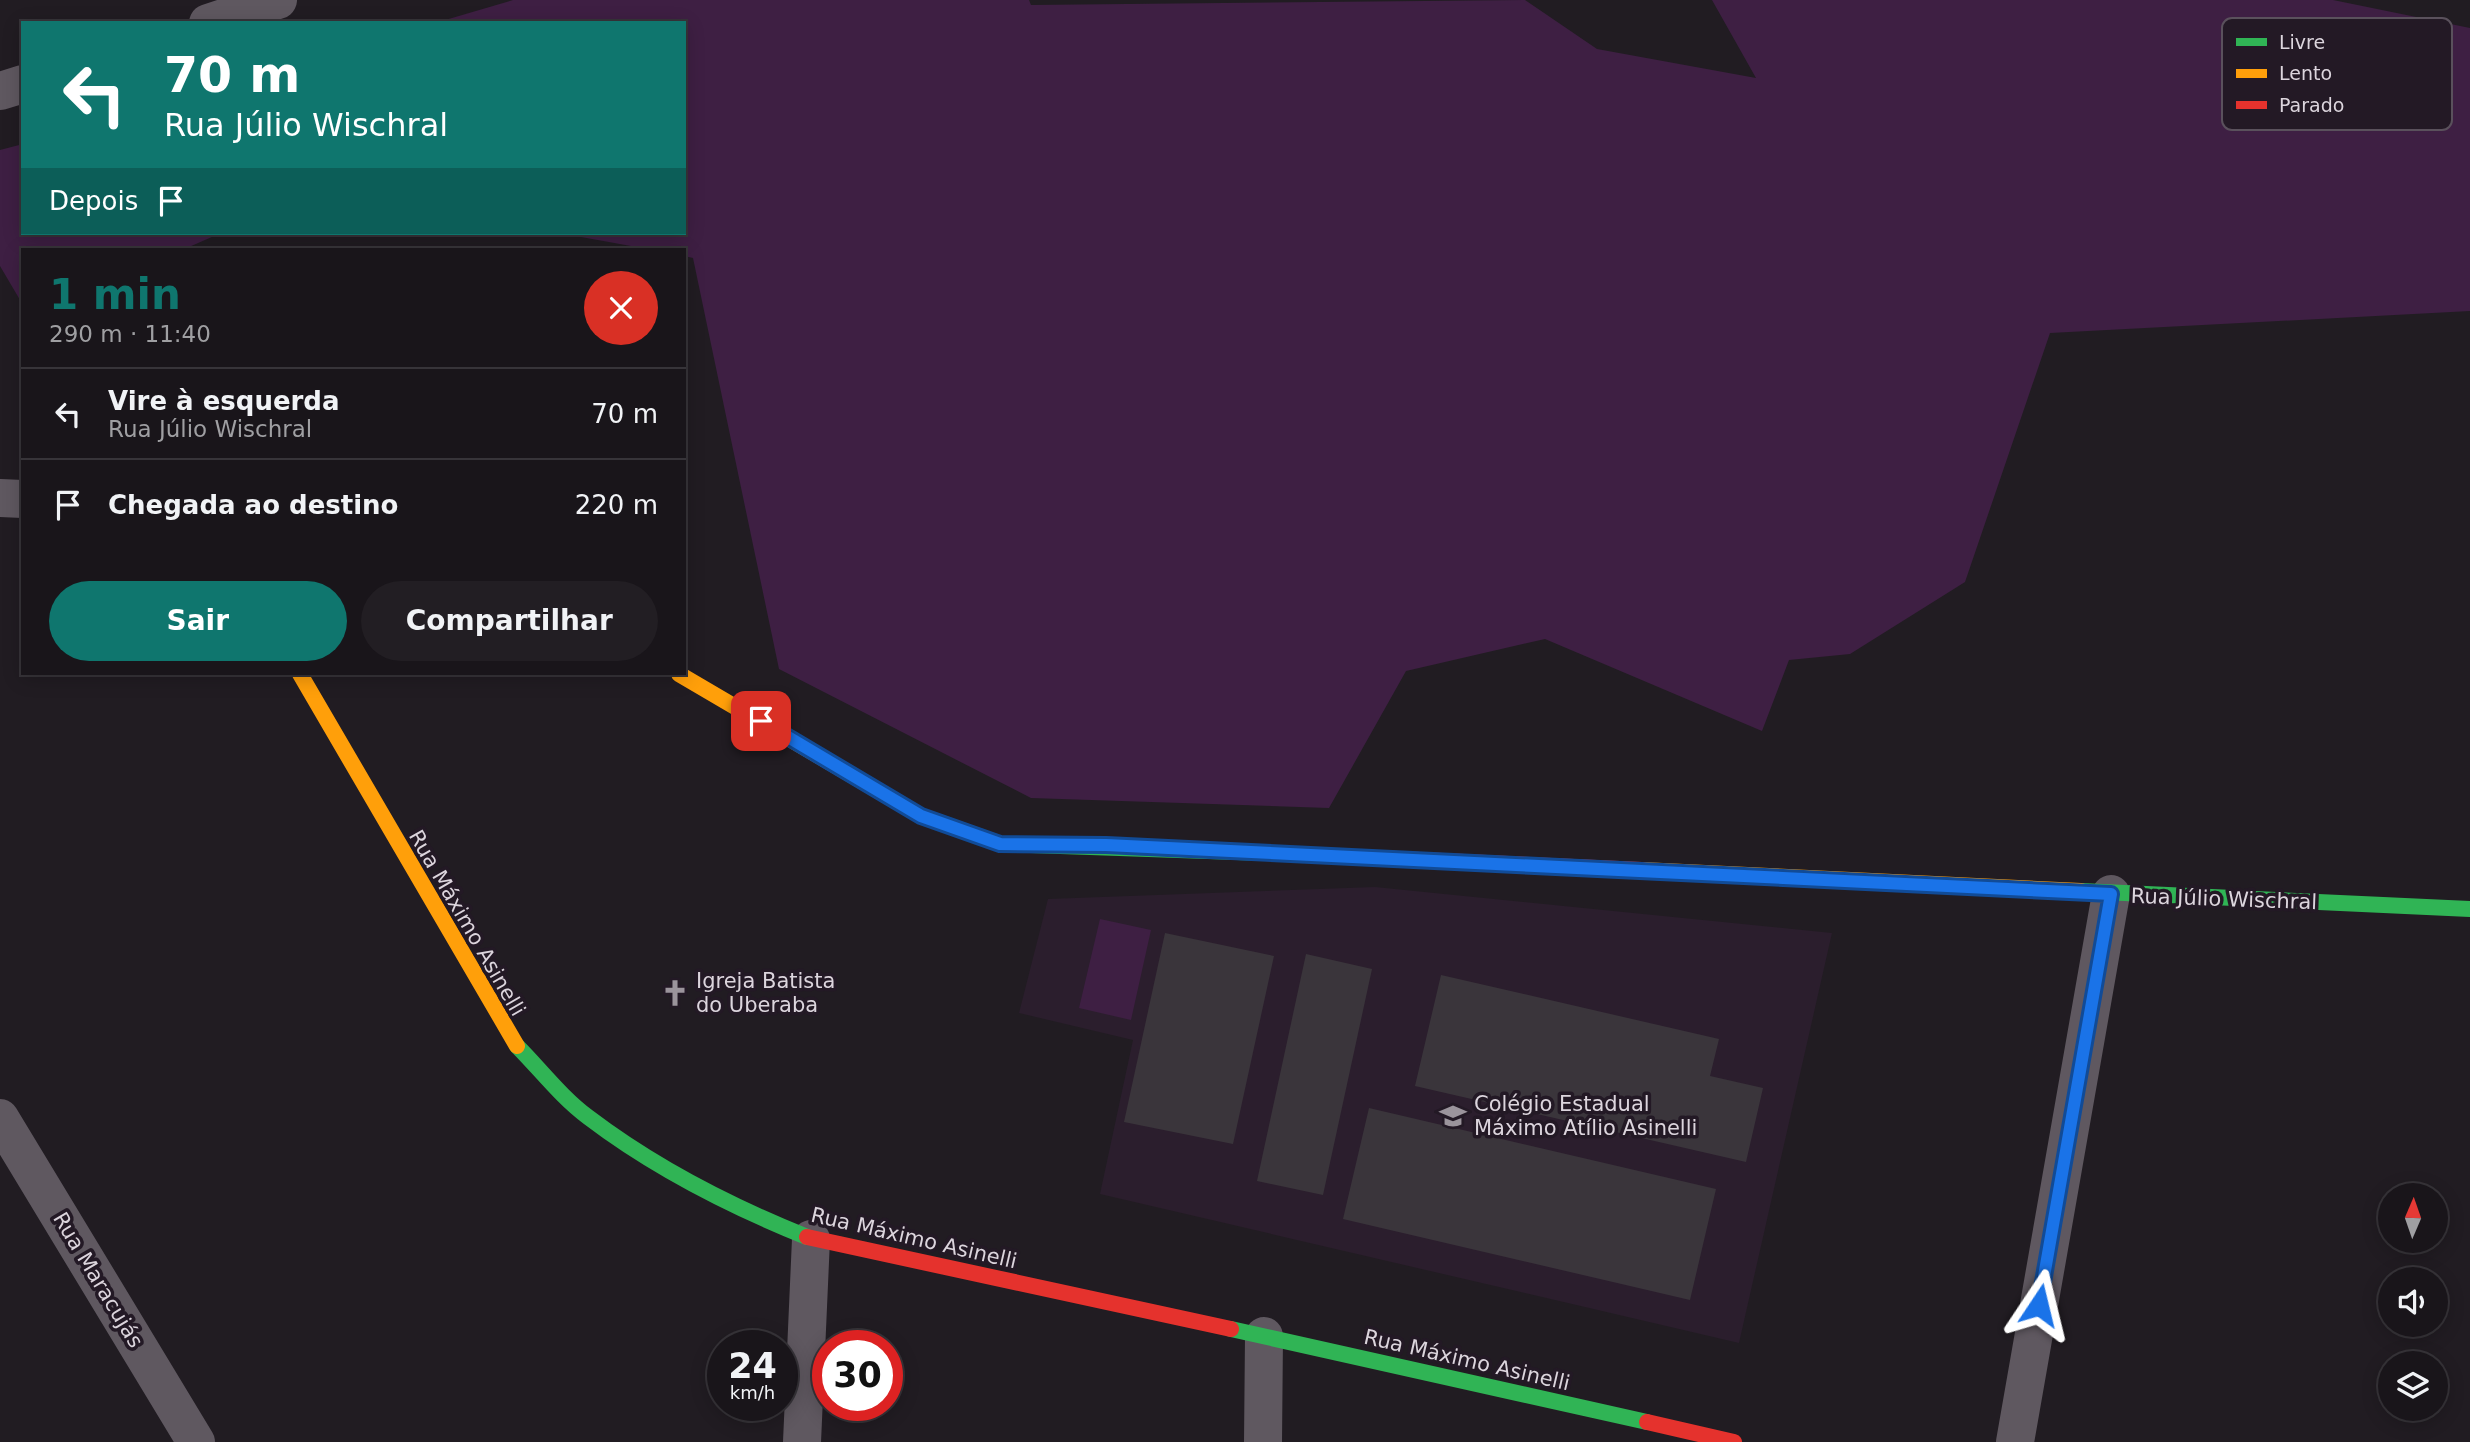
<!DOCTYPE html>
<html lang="pt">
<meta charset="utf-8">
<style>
:root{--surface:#19151a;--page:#221e23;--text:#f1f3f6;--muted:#9f9fa2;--line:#373439;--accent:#0f766e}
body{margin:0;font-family:"DejaVu Sans",sans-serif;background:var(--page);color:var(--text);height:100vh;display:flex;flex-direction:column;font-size:26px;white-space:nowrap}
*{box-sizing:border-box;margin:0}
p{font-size:23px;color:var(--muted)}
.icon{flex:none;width:38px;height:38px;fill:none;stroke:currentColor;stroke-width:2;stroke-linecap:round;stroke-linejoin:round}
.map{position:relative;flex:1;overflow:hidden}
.details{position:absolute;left:21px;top:248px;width:665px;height:427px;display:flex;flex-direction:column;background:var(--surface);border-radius:0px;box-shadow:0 4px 18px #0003,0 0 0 2px var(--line)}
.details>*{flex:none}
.banner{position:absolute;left:21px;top:21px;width:665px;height:214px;border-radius:0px;box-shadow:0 4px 18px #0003,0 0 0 2px var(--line);background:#0f766e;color:#fff;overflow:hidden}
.needle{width:46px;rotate:2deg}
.buttons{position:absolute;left:2378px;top:1183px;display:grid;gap:14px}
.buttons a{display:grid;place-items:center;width:70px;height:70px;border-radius:50%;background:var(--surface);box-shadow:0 4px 18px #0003,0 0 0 2px var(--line);font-size:35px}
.speed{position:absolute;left:707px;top:1330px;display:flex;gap:14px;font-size:35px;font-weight:700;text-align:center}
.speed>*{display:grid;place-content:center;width:91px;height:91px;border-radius:50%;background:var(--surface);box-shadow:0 4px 18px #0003,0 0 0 2px var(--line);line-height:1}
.speed small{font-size:18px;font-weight:400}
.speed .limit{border:10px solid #d22;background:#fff;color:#111}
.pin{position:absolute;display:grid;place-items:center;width:60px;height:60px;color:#fff;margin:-30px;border-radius:14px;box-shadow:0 4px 10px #0006}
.me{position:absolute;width:77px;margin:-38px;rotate:10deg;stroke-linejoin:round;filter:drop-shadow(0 0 5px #0008)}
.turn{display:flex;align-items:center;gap:24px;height:147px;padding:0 28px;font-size:32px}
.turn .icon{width:91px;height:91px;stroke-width:2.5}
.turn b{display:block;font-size:49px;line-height:60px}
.then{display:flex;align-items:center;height:66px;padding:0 28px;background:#0003;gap:14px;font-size:26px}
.round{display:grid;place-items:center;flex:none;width:74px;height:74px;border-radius:37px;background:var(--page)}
.summary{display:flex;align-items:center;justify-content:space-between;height:119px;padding:0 28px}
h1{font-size:42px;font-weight:600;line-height:52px;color:var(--accent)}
.primary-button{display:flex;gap:14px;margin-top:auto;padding:14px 28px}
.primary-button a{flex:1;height:80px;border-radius:42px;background:var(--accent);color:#fff;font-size:28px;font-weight:600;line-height:80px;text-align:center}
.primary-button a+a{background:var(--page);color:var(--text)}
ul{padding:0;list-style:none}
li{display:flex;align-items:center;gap:21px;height:91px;padding:0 28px;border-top:2px solid var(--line)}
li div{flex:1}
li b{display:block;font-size:26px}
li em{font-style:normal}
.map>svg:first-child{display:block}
.built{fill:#2b1e2d}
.green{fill:#3e1f43}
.building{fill:#3a353b}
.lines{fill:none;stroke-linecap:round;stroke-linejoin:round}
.street{stroke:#5f5860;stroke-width:38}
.fast{stroke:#30b455;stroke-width:16}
.slow{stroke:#ff9f0a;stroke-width:16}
.jam{stroke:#e5322d;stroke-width:16}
.route-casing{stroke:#114b97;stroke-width:18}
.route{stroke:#1a73e8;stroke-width:12}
.labels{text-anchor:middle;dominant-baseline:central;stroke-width:7;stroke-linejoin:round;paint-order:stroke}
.street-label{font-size:21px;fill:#dcd5dd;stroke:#231925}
.poi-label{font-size:21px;fill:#dcd5dd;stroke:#231925;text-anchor:start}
.key{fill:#231925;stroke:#5a515c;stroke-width:2}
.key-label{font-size:19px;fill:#dcd5dd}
</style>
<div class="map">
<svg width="2470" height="1442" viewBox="0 0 2470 1442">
<rect width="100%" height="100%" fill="#211c22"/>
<polygon class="built" points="1375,887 1832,933 1739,1343 1100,1194 1133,1040 1019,1013 1048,899"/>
<g class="green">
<polygon points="513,0 1029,0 1031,5 1525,0 1597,49 1756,78 1712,0 2333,0 2470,28 2470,311 2050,333 1965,582 1850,654 1789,660 1762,731 1545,639 1406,671 1329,808 1031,798 779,669 693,258 684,256 684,250 653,250 559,233 684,233 684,23 435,23"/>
<polygon points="23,144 23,233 221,233 182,250 23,250 23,305 0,266 0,150"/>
<polygon points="1100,919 1151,930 1131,1020 1079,1008"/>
</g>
<g class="building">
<polygon points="1165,933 1274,956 1233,1144 1124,1122"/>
<polygon points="1306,954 1372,969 1323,1195 1257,1181"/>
<polygon points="1441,975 1719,1039 1710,1076 1763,1088 1746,1162 1415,1086"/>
<polygon points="1369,1108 1716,1189 1690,1300 1343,1219"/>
</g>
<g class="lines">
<g class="street">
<polyline points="208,23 278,0"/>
<polyline points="0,91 23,84"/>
<polyline points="0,498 23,499"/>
<polyline points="0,1118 196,1442"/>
<polyline points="802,1442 811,1239"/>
<polyline points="1263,1442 1264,1336"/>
<polyline points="2015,1442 2111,894"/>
</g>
<g class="fast">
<polyline points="939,822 1001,844 1266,853"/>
<polyline points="2081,891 2470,909"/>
<path d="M517 1046C540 1069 562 1098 588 1117 655 1168 730 1206 807 1237"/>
<polyline points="1231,1329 1647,1422"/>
</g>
<g class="slow">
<polyline points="300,674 517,1046"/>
<polyline points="679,674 921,816 939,822"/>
<polyline points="1642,870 2081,891"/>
</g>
<g class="jam">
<polyline points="1266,853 1642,870"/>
<polyline points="807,1237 1231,1329"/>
<polyline points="1647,1422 1734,1442"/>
</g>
</g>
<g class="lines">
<defs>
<polyline id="route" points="761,721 921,816 1000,844 1106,845 2111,894 2039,1305"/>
</defs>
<use href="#route" class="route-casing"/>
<use href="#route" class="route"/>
</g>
<defs>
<symbol id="church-bare" viewBox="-9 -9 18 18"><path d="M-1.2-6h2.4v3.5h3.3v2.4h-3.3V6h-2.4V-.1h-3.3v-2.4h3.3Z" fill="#9b949c" stroke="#231925" stroke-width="2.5" paint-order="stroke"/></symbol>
<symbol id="school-bare" viewBox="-9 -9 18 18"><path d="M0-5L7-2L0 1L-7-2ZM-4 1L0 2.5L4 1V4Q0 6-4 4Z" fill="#9b949c" stroke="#231925" stroke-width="2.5" paint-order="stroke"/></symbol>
</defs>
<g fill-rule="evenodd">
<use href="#church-bare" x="656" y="974" width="38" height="38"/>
<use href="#school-bare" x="1434" y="1097" width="38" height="38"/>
</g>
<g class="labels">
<g class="street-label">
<text transform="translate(2224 899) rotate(2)">Rua Júlio Wischral</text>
<text transform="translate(467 923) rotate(60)">Rua Máximo Asinelli</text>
<text transform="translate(914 1238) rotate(13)">Rua Máximo Asinelli</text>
<text transform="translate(98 1280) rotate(59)">Rua Maracujás</text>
<text transform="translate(1467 1360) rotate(13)">Rua Máximo Asinelli</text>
</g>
<g class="poi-label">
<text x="696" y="981">Igreja Batista<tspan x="696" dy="24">do Uberaba</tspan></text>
<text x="1474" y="1104">Colégio Estadual<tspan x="1474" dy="24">Máximo Atílio Asinelli</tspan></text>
</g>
</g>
<rect x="2222" y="18" width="230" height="112" rx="10" class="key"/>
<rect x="2236" y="38" width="31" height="8" fill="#30b455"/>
<rect x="2236" y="69" width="31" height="9" fill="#ff9f0a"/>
<rect x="2236" y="101" width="31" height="8" fill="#e5322d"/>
<g class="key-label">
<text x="2279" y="49">Livre</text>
<text x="2279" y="80">Lento</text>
<text x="2279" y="112">Parado</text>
</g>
</svg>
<div class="buttons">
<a><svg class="needle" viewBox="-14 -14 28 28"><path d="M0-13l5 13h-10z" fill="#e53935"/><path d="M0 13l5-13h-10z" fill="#9f9fa2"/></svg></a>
<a><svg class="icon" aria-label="sound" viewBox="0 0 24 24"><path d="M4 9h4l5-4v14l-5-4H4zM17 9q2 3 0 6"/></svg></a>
<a><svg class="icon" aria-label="layers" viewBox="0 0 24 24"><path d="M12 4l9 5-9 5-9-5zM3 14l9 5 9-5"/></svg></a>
</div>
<div class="speed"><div>24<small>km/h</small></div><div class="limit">30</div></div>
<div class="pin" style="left:761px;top:721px;background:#d93025"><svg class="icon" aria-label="arrive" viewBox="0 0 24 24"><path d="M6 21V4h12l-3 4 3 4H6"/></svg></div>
<svg class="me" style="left:2039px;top:1305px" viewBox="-20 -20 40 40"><path d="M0-17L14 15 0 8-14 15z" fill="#1a73e8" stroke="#fff" stroke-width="4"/></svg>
<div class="banner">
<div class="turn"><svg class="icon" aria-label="left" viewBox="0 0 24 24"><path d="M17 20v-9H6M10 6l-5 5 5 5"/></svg><div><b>70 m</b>Rua Júlio Wischral</div></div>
<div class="then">Depois<svg class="icon" aria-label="arrive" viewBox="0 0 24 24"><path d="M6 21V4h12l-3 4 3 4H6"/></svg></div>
</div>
<section class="details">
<div class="summary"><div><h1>1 min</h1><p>290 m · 11:40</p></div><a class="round" style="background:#d93025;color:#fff"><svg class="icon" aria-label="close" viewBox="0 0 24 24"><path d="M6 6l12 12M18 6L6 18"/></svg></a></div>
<ul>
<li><svg class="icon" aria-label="left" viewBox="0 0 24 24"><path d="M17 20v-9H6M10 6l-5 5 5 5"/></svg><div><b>Vire à esquerda</b><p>Rua Júlio Wischral</p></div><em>70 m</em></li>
<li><svg class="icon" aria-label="arrive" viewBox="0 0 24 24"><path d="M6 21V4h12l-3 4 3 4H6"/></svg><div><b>Chegada ao destino</b></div><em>220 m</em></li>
</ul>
<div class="primary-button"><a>Sair</a><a>Compartilhar</a></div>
</section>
</div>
